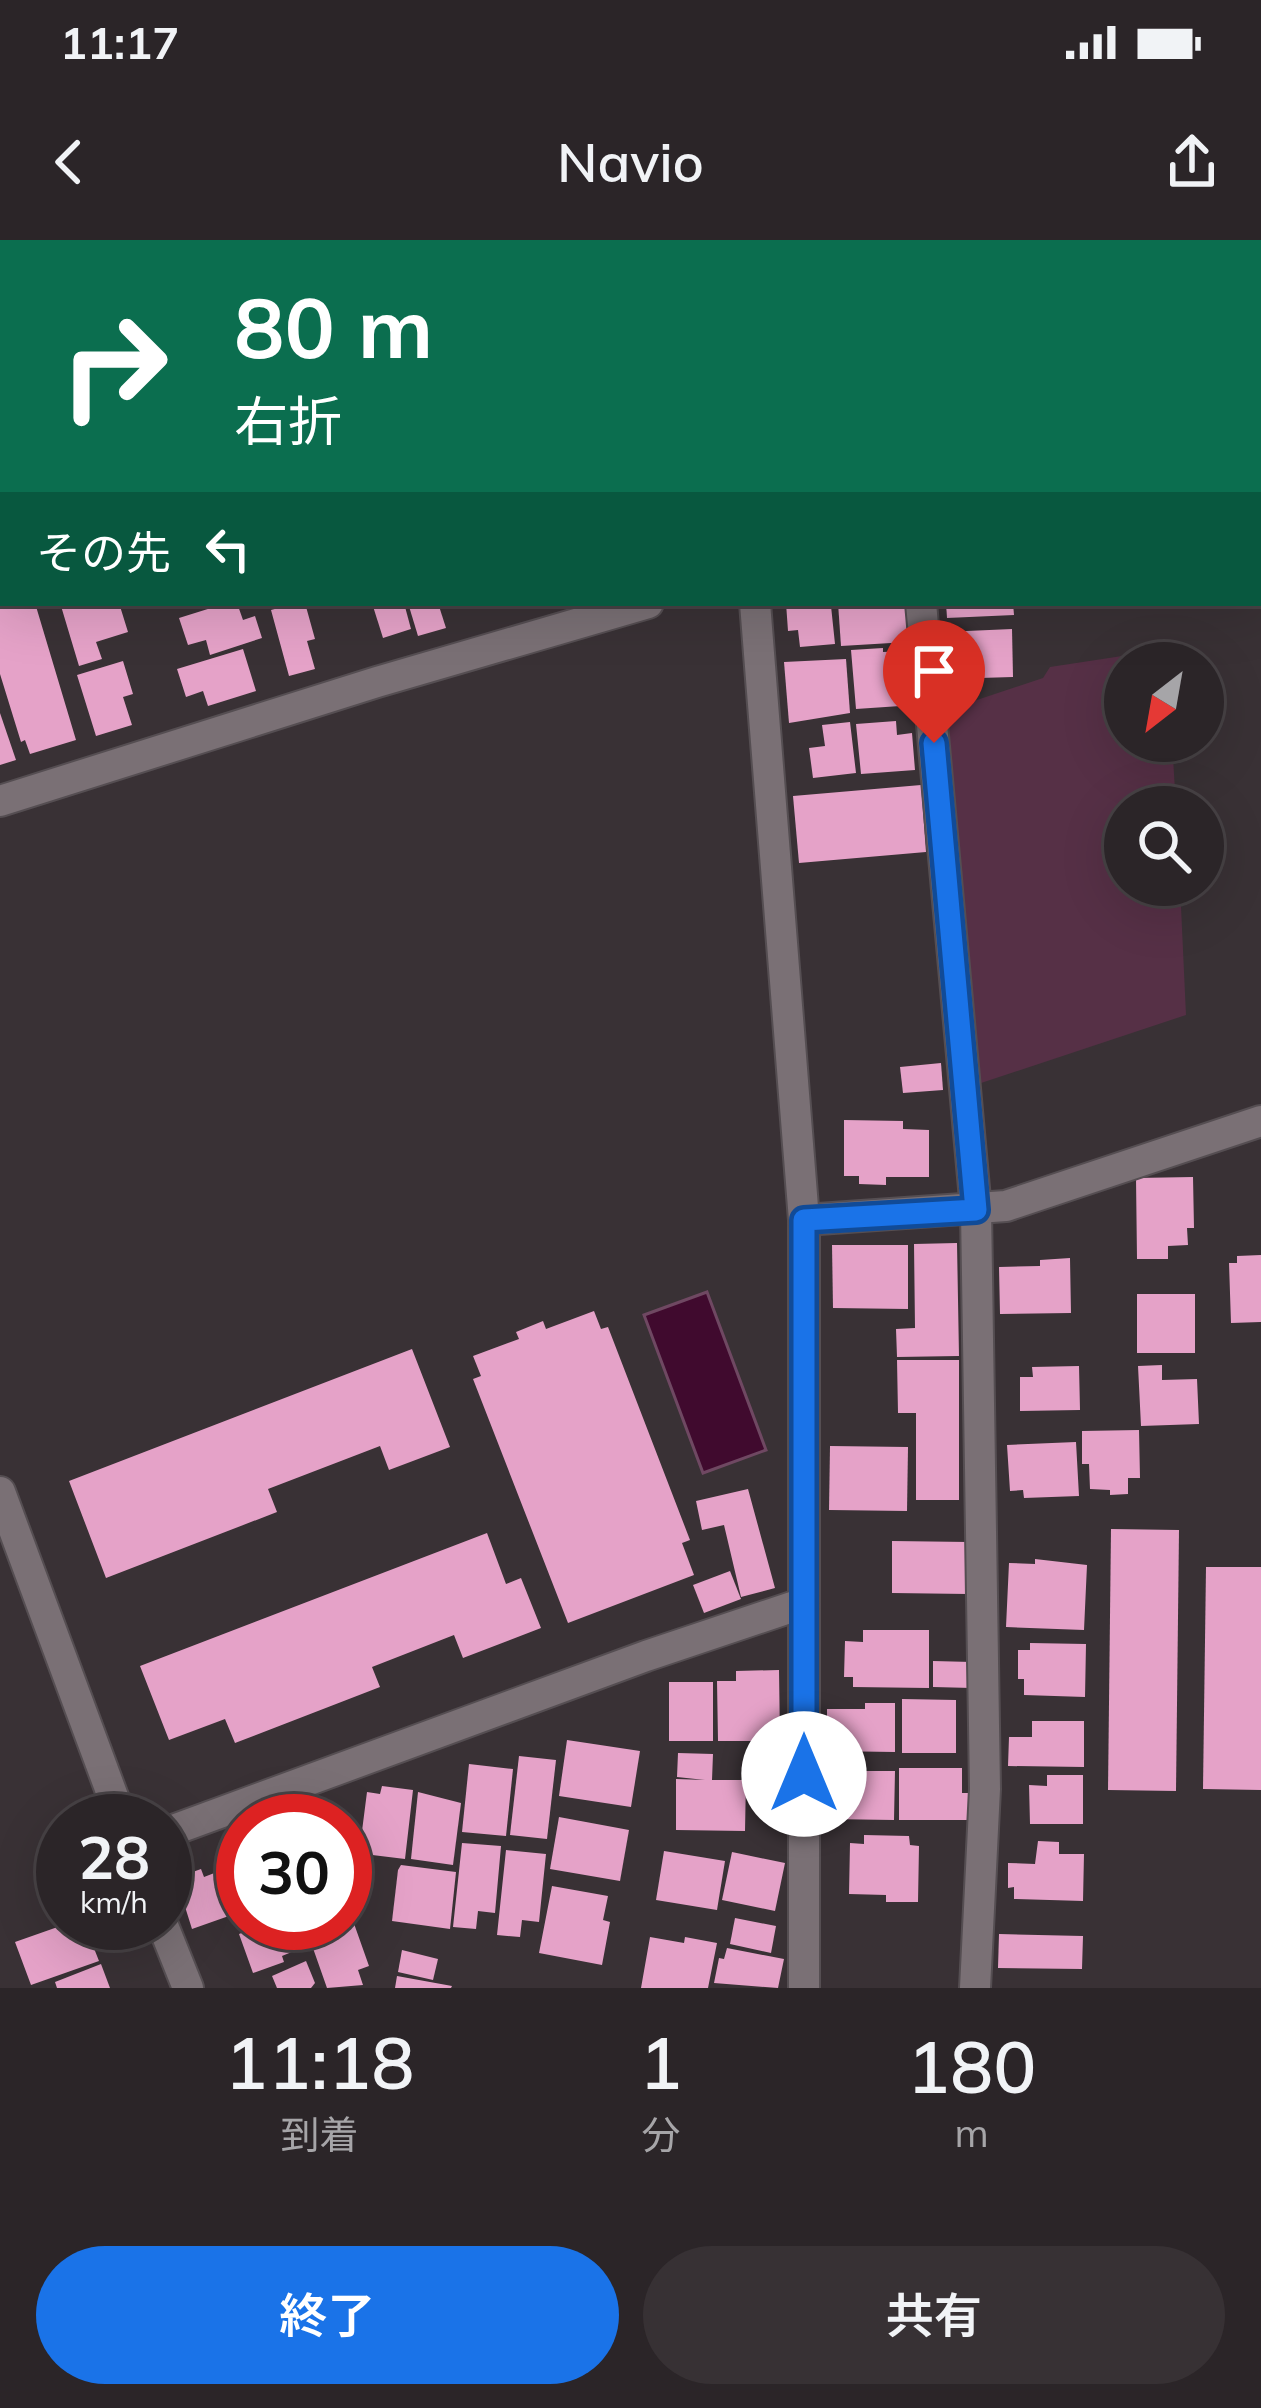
<!DOCTYPE html>
<html lang="ja">
<meta charset="utf-8">
<style>
:root{--surface:#2b2528;--page:#373134;--text:#f1f3f6;--muted:#a6a5a8;--line:#474245;--accent:#1a73e8}
body{margin:0;font-family:Mulish,"Noto Sans JP",sans-serif;background:var(--page);color:var(--text);height:100vh;display:flex;flex-direction:column;font-size:45px;white-space:nowrap}
*{box-sizing:border-box;margin:0}
p{font-size:39px;color:var(--muted)}
.icon{flex:none;width:66px;height:66px;fill:none;stroke:currentColor;stroke-width:2;stroke-linecap:round;stroke-linejoin:round}
.map{position:relative;height:1748px;overflow:hidden}
.panel{display:flex;flex-direction:column;background:var(--surface);flex:1}
.panel>*{flex:none}
.top-card{position:absolute;left:0px;top:0px;width:1263px;height:366px;box-shadow:0 12px 48px #0002,0 0 0 3px var(--line);background:#0b6e4f;color:#fff;overflow:hidden}
.needle{width:78px;rotate:211deg}
.controls{position:absolute;left:1104px;top:402px;display:grid;gap:24px}
.controls a{display:grid;place-items:center;width:120px;height:120px;border-radius:50%;background:var(--surface);box-shadow:0 12px 48px #0002,0 0 0 3px var(--line);font-size:60px}
.speed{position:absolute;left:36px;top:1554px;display:flex;gap:24px;font-size:60px;font-weight:700;text-align:center}
.speed>*{display:grid;place-content:center;width:156px;height:156px;border-radius:50%;background:var(--surface);box-shadow:0 12px 48px #0002,0 0 0 3px var(--line);line-height:1}
.speed small{font-size:30px;font-weight:400}
.speed .limit{border:18px solid #d22;background:#fff;color:#111}
.pin{position:absolute;display:grid;place-items:center;width:102px;height:102px;color:#fff;margin:-123px -51px;border-radius:50% 50% 50% 0;rotate:-45deg;box-shadow:0 0 12px #0007}
.pin .icon{rotate:45deg}
.me{position:absolute;width:132px;margin:-66px;rotate:0deg;stroke-linejoin:round;filter:drop-shadow(0 0 9px #0008)}
.turn{display:flex;align-items:center;gap:42px;height:252px;padding:0 36px;font-size:54px}
.turn .icon{width:156px;height:156px;stroke-width:2.5}
.turn b{display:block;font-size:84px;line-height:102px}
.then{display:flex;align-items:center;height:114px;padding:0 36px;background:#0003;gap:24px;font-size:45px}
.eta{display:flex;justify-content:space-evenly;align-items:center;height:204px;text-align:center}
.eta b{font-size:72px;font-weight:600;line-height:84px}
.cta{display:flex;gap:24px;margin-top:auto;padding:24px 36px}
.cta a{flex:1;height:138px;border-radius:72px;background:var(--accent);color:#fff;font-size:48px;font-weight:600;line-height:138px;text-align:center}
.cta a+a{background:var(--page);color:var(--text)}
.status{display:flex;justify-content:space-between;align-items:center;height:84px;padding:0 60px;background:var(--surface);direction:ltr}
.status svg{height:33px;fill:currentColor}
header{display:flex;justify-content:space-between;align-items:center;height:156px;padding:0 36px;background:var(--surface);font-size:54px;font-weight:600}
.map>svg:first-child{display:block}
.green{fill:#563046}
.water{fill:#400a2e;stroke:#6f4862;stroke-width:3}
.building{fill:#e5a2c8}
.lines{fill:none;stroke-linecap:round;stroke-linejoin:round}
.minor-casing{stroke:#554e52;stroke-width:34}
.tertiary-casing{stroke:#554e52;stroke-width:34}
.minor{stroke:#7a7075;stroke-width:30}
.tertiary{stroke:#7a7075;stroke-width:30}
.route-casing{stroke:#114b97;stroke-width:30}
.route{stroke:#1a73e8;stroke-width:21}
</style>
<div class="status"><b>11:17</b><svg viewBox="0 0 49 12"><path d="M0 12V9h3v3zM5 12V6h3v6zM10 12V3h3v9zM15 12V0h3v12zM26 1h20v11H26zM47 4h2v5h-2z"/></svg></div>
<header><svg class="icon" aria-label="back" viewBox="0 0 24 24"><path d="M15 5l-7 7 7 7"/></svg>Navio<svg class="icon" aria-label="share" viewBox="0 0 24 24"><path d="M12 15V3M7 8l5-5 5 5M5 13v7h14v-7"/></svg></header>
<div class="map">
<svg width="1261" height="1748" viewBox="0 0 1261 1748">
<rect width="100%" height="100%" fill="#393135"/>
<polygon class="green" points="1168,409 1168,423 1125,423 1125,501 1172,501 1176,567 1125,567 1125,645 1180,645 1186,775 972,846 947,470 1043,438 1050,427"/>
<polygon class="water" points="707,1052 766,1210 703,1233 644,1075"/>
<g class="building">
<polygon points="0,363 35,363 76,500 30,514 25,500 21,502 0,434"/>
<polygon points="69,363 119,363 128,392 96,402 102,419 79,426 61,366"/>
<polygon points="227,363 237,363 243,380 255,376 262,398 210,415 206,400 188,405 179,378"/>
<polygon points="297,363 305,363 315,399 307,401 315,429 289,436 271,370"/>
<polygon points="372,363 404,363 411,389 383,398"/>
<polygon points="408,363 438,363 446,388 418,396"/>
<polygon points="786,363 810,363 811,368 831,366 835,404 800,407 798,390 788,391"/>
<polygon points="838,363 905,364 908,402 841,406"/>
<polygon points="946,363 1013,363 1014,375 947,378"/>
<polygon points="1012,389 1013,437 946,439 944,392"/>
<polygon points="883,408 883,412 906,411 915,465 856,469 851,410"/>
<polygon points="243,409 256,451 208,466 203,451 186,457 177,429"/>
<polygon points="846,419 850,473 789,483 784,422"/>
<polygon points="123,421 133,454 123,457 132,485 96,496 77,435"/>
<polygon points="0,473 16,520 0,525"/>
<polygon points="896,481 897,495 912,493 915,530 861,534 856,484"/>
<polygon points="850,482 856,533 813,538 809,508 825,506 822,485"/>
<polygon points="921,545 926,612 799,623 793,556"/>
<polygon points="941,823 943,850 903,853 900,827"/>
<polygon points="844,880 903,881 903,889 929,890 929,937 886,937 886,945 859,944 859,936 844,936"/>
<polygon points="1193,937 1194,988 1187,988 1188,1005 1168,1006 1168,1019 1137,1019 1136,938"/>
<polygon points="957,1003 959,1116 897,1117 896,1089 915,1088 914,1004"/>
<polygon points="832,1005 908,1005 908,1069 833,1068"/>
<polygon points="1261,1015 1261,1082 1231,1083 1229,1023 1237,1023 1237,1016"/>
<polygon points="1070,1018 1071,1073 1000,1074 999,1027 1040,1026 1040,1020"/>
<rect x="1137" y="1054" width="58" height="59"/>
<polygon points="594,1071 601,1089 608,1087 690,1300 682,1303 694,1335 568,1383 473,1139 481,1136 473,1116 519,1099 516,1092 543,1081 546,1089"/>
<polygon points="412,1109 450,1207 389,1230 380,1206 268,1249 277,1272 106,1338 69,1241"/>
<polygon points="897,1120 959,1120 959,1260 916,1260 916,1173 898,1173"/>
<polygon points="1162,1125 1162,1140 1197,1139 1199,1184 1141,1186 1138,1126"/>
<polygon points="1079,1126 1080,1170 1020,1171 1020,1137 1033,1137 1032,1127"/>
<polygon points="1139,1190 1140,1238 1128,1238 1128,1254 1110,1255 1110,1250 1090,1249 1089,1224 1082,1224 1082,1191"/>
<polygon points="1076,1202 1079,1256 1024,1258 1023,1250 1010,1251 1007,1205"/>
<polygon points="830,1206 908,1207 907,1271 829,1270"/>
<polygon points="748,1249 775,1348 741,1357 724,1285 702,1290 696,1261"/>
<polygon points="1111,1289 1179,1290 1176,1551 1108,1550"/>
<polygon points="487,1293 506,1344 521,1338 541,1388 463,1418 454,1395 372,1427 380,1447 235,1503 225,1479 169,1500 140,1426"/>
<polygon points="892,1301 969,1302 968,1354 892,1353"/>
<polygon points="1035,1319 1087,1325 1084,1390 1006,1387 1009,1323 1035,1324"/>
<polygon points="1206,1327 1261,1327 1261,1550 1203,1549"/>
<polygon points="730,1331 741,1359 704,1373 693,1345"/>
<polygon points="863,1390 929,1390 929,1448 853,1447 853,1437 844,1437 845,1401 863,1402"/>
<polygon points="1030,1403 1086,1404 1085,1457 1024,1455 1024,1439 1018,1439 1018,1410 1030,1410"/>
<polygon points="933,1421 972,1422 972,1448 933,1447"/>
<polygon points="779,1430 780,1501 718,1501 717,1441 736,1441 736,1431"/>
<rect x="669" y="1442" width="44" height="59"/>
<polygon points="902,1459 956,1460 956,1513 902,1513"/>
<polygon points="865,1463 895,1463 895,1512 827,1511 827,1469 865,1469"/>
<polygon points="1032,1481 1084,1481 1084,1527 1008,1526 1009,1497 1032,1497"/>
<polygon points="567,1500 640,1511 631,1567 559,1556"/>
<polygon points="678,1513 713,1514 712,1540 746,1540 745,1591 676,1590 676,1539 705,1540 677,1537"/>
<polygon points="519,1516 556,1520 547,1599 510,1595"/>
<polygon points="469,1524 513,1529 506,1596 462,1592"/>
<polygon points="899,1528 962,1528 962,1553 969,1553 969,1580 899,1580"/>
<polygon points="855,1531 895,1531 894,1580 828,1579 829,1535 855,1535"/>
<polygon points="1047,1535 1083,1535 1083,1584 1030,1584 1029,1545 1047,1546"/>
<polygon points="382,1546 413,1550 405,1619 356,1613 355,1590 362,1591 367,1552 380,1554"/>
<polygon points="418,1552 461,1563 453,1625 411,1619"/>
<polygon points="559,1577 629,1590 620,1641 550,1629"/>
<polygon points="864,1595 909,1596 910,1605 919,1606 918,1662 886,1662 886,1655 849,1654 850,1603 864,1604"/>
<polygon points="1038,1601 1059,1602 1059,1614 1084,1614 1083,1661 1014,1659 1014,1647 1008,1648 1008,1623 1035,1624"/>
<polygon points="345,1602 357,1635 353,1636 358,1648 345,1653"/>
<polygon points="462,1603 501,1606 495,1673 478,1671 476,1689 453,1687"/>
<polygon points="506,1610 546,1614 539,1682 522,1680 520,1697 497,1695"/>
<polygon points="664,1611 725,1621 717,1670 656,1660"/>
<polygon points="732,1612 785,1623 775,1671 722,1660"/>
<polygon points="401,1625 456,1632 450,1689 392,1681 398,1630"/>
<polygon points="230,1627 234,1638 243,1635 243,1671 192,1689 176,1638 201,1629 204,1637"/>
<polygon points="552,1646 608,1656 603,1680 610,1682 602,1725 539,1713"/>
<polygon points="352,1678 369,1726 358,1730 363,1745 327,1748 308,1694"/>
<polygon points="735,1678 776,1686 771,1713 730,1704"/>
<polygon points="69,1683 72,1694 86,1688 99,1721 31,1745 15,1702"/>
<polygon points="268,1683 297,1683 306,1706 282,1716 284,1722 253,1733 239,1694"/>
<polygon points="999,1694 1083,1696 1082,1729 998,1728"/>
<polygon points="650,1697 684,1703 685,1697 717,1703 708,1748 641,1748"/>
<polygon points="727,1708 784,1719 778,1748 714,1743 719,1718 724,1719"/>
<polygon points="402,1710 438,1719 433,1740 398,1732"/>
<polygon points="306,1721 315,1743 311,1748 277,1748 272,1736"/>
<polygon points="101,1724 110,1748 57,1748 55,1742"/>
<polygon points="397,1736 452,1746 451,1748 395,1748"/>
</g>
<g class="lines">
<defs>
<g id="minor">
<polyline points="726,0 726,3"/>
<polyline points="895,0 895,3"/>
<polyline points="418,3 429,0"/>
<polyline points="1027,3 1027,0"/>
<polyline points="1186,3 1194,0"/>
<polyline points="0,140 3,139"/>
<polyline points="755,363 804,980 804,1748"/>
<polyline points="921,363 976,970 985,1549 975,1748"/>
<polyline points="804,980 1006,966 1261,881"/>
<polyline points="0,1252 122,1581"/>
<polyline points="165,1593 646,1416 804,1363"/>
<polyline points="162,1683 188,1748"/>
</g>
<polyline id="tertiary" points="0,561 377,442 648,363"/>
</defs>
<use href="#minor" class="minor-casing"/>
<use href="#tertiary" class="tertiary-casing"/>
<use href="#minor" class="minor"/>
<use href="#tertiary" class="tertiary"/>
</g>
<g class="lines">
<defs>
<polyline id="route" points="804,1534 804,980 976,970 934,503"/>
</defs>
<use href="#route" class="route-casing"/>
<use href="#route" class="route"/>
</g>
</svg>
<div class="controls">
<a><svg class="needle" viewBox="-14 -14 28 28"><path d="M0-13l5 13h-10z" fill="#e53935"/><path d="M0 13l5-13h-10z" fill="#a6a5a8"/></svg></a>
<a><svg class="icon" aria-label="search" viewBox="0 0 24 24"><circle cx="10" cy="10" r="6"/><path d="M15 15l6 6"/></svg></a>
</div>
<div class="speed"><div>28<small>km/h</small></div><div class="limit">30</div></div>
<div class="pin" style="left:934px;top:503px;background:#d93025"><svg class="icon" aria-label="arrive" viewBox="0 0 24 24"><path d="M6 21V4h12l-3 4 3 4H6"/></svg></div>
<svg class="me" style="left:804px;top:1534px" viewBox="-20 -20 40 40"><circle r="19" fill="#fff"/><path d="M0-13L10 11 0 6-10 11z" fill="#1a73e8"/></svg>
<div class="top-card">
<div class="turn"><svg class="icon" aria-label="right" viewBox="0 0 24 24"><path d="M7 20v-9h11M14 6l5 5-5 5"/></svg><div><b>80 m</b>右折</div></div>
<div class="then">その先<svg class="icon" aria-label="left" viewBox="0 0 24 24"><path d="M17 20v-9H6M10 6l-5 5 5 5"/></svg></div>
</div>
</div>
<section class="panel">
<div class="eta">
<div><b>11:18</b><p>到着</p></div>
<div><b>1</b><p>分</p></div>
<div><b>180</b><p>m</p></div>
</div>
<div class="cta"><a>終了</a><a>共有</a></div>
</section>
